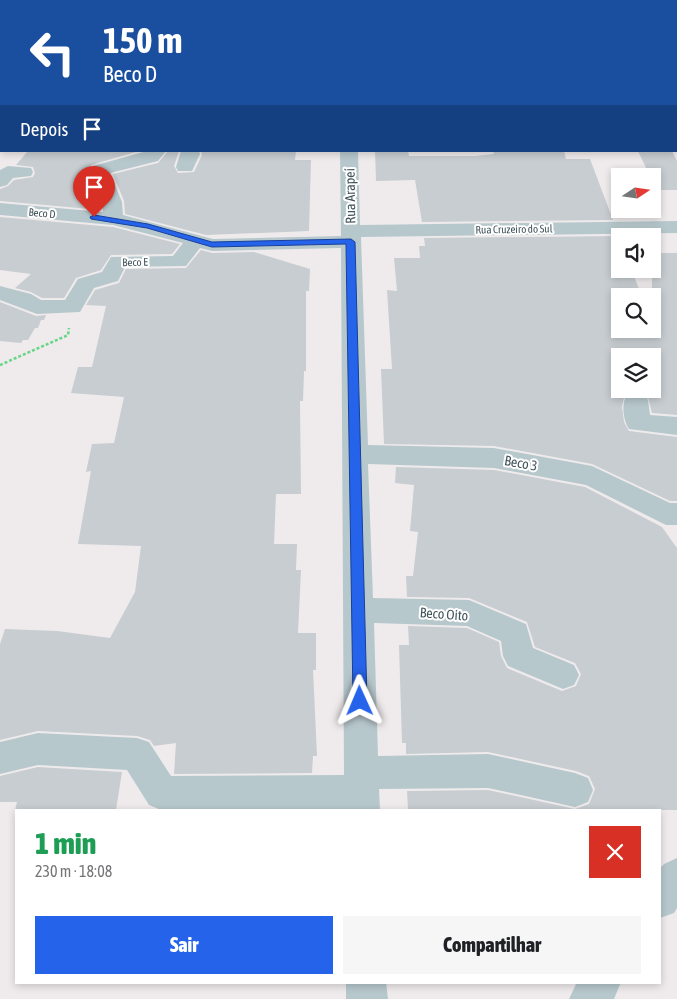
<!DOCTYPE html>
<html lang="pt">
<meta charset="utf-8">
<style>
:root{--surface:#fff;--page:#f6f6f6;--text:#202124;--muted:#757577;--accent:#2563eb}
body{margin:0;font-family:"Asap Condensed",sans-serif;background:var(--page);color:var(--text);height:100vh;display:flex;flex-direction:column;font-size:19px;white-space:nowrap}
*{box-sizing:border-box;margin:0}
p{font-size:16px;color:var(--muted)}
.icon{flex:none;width:28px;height:28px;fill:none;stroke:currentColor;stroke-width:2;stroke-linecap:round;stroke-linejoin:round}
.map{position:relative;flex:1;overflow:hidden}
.drawer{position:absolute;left:15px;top:809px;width:646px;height:175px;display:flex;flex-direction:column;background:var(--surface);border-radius:0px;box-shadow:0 2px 8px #0003}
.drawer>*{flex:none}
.banner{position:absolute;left:0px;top:0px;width:678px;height:152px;box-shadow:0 2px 8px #0003;background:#1a4fa0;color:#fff;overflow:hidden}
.needle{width:32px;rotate:77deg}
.buttons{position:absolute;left:611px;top:168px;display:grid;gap:10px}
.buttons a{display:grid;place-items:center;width:50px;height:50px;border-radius:0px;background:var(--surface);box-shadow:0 2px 8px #0003;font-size:25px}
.pin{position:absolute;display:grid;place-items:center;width:42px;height:42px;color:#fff;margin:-51px -21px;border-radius:50% 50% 50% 0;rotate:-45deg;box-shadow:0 0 5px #0007}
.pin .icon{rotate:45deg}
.me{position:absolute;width:55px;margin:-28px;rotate:359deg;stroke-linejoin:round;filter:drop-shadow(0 0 4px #0008)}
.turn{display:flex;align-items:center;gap:18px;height:105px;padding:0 20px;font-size:22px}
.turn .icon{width:65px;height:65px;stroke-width:2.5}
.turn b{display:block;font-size:35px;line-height:42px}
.then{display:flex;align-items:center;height:48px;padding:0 20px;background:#0003;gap:10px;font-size:19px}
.round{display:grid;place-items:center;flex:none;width:52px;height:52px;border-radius:0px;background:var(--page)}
.summary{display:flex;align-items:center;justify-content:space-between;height:85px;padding:0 20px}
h1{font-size:30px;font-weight:800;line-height:38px;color:#1e9e55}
.action{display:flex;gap:10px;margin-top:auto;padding:10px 20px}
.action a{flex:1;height:58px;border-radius:0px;background:var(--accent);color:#fff;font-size:20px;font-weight:800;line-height:58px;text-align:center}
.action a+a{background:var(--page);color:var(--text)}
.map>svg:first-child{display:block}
.building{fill:#c7cdd1;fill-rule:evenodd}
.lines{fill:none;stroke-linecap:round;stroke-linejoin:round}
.path{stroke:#66d686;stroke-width:2.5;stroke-dasharray:3 2;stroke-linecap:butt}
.minor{fill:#b7c8cd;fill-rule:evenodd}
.route{fill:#2563eb;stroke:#184099}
.labels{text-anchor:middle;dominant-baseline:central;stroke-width:4;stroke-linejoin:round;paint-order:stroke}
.far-street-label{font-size:11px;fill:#42555b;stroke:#fff}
.street-label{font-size:14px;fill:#42555b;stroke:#fff}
</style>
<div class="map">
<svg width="677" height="999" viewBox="0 0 677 999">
<rect width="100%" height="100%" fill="#efebec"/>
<g class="building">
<polygon points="28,151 139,151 91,165 89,171 101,210 0,201 0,189 8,186 14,180 33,177 35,173 33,167 16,165"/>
<polygon points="168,151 179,151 174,166 178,173 194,172 202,155 201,151 296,151 295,160 311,160 309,231 206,235 125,214 124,201 113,174 158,163"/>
<polygon points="375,151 408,151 409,156 475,156 494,154 493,151 564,151 566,159 590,159 613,220 422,222 415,180 376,181"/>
<polygon points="638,151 672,151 677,161 677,190 657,190 652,176 650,176"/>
<polygon points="0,217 113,227 180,244 172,254 111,255 101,270 76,278 64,298 42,298 31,292 15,288 31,274 0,270"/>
<path d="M619 236 620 269H631L642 296H620V329H652V253H677V415L652 413 647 393 636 390 625 393 622 407 624 422 629 431 677 437V501H670L592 464 494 446 384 444 381 369H392L387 290 397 291 394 258H420L419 246H425L424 238ZM620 356H652V389H620Z"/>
<polygon points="201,250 212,253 254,252 310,269 309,291 306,291 306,371 304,371 303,401 300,401 301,494 276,494 274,544 297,544 296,570 301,570 298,633 316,633 316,670 313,670 317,756 313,756 312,773 174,774 176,743 154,746 150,740 137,736 38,731 0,740 0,644 5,629 57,631 110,638 135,592 141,546 78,544 91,471 86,472 92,444 114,443 124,397 71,393 78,367 92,367 106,306 86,305 95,290 119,283 126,269 186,268"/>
<polygon points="0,302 36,316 46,315 44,320 41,320 38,328 35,328 28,340 23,340 21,343 0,341"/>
<polygon points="396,467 494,470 585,487 662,527 677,548 677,810 408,810 407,791 488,790 575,809 589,804 595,789 589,776 576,771 488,752 406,754 406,743 402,743 399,645 409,645 408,626 467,628 499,642 501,656 507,668 562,691 576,686 581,674 575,663 535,647 527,622 469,598 407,597 406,576 413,576 418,532 410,531 414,485 395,483"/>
<polygon points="38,767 122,772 116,810 15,810 17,802 0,802 0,776"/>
</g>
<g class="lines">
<polyline class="path" points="0,365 68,335 69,328"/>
<g class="minor">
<rect x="336" y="0" width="14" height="1"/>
<rect x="0" y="19" width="1" height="9"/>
<rect x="676" y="46" width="1" height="10"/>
<polygon points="0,71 1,72 1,84 0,84"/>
<polygon points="147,151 166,151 158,161 110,173 122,202 123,215 213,239 341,236 340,151 358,151 360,225 677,221 677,233 361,237 368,445 494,448 592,466 670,503 677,503 677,525 666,525 586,485 494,468 368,464 373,598 469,600 526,624 533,648 574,665 579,675 574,685 563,689 508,666 503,656 501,641 467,626 374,623 378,756 488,754 575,773 588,778 593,790 588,802 575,807 488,788 379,789 380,810 161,810 149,805 127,770 38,765 0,774 0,742 38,733 137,738 149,742 171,776 344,775 341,248 212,251 200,248 186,266 125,267 118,281 94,288 80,312 37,314 0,300 0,286 31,294 41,300 65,300 78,279 102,272 111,257 173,256 183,243 113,225 0,215 0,203 103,212 102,202 91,170 93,166"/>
<polygon points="181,151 199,151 200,154 192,171 178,171 176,167"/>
<polygon points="8,166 31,168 33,172 31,176 13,178 7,185 0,187 0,170"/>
<path d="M636 392 645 394 648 400 650 415 677 417V435L629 429C623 420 621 404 627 394Z"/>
<polygon points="677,858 677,908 674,913 660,918 660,868 664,864"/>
<polygon points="346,982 386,982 388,999 346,999"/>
<polygon points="577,982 621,982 614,999 569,999"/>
</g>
</g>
<polygon class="route" points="94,215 148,224 212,242 351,239 355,242 367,701 365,705 360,707 355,705 353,701 346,244 212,247 147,228 91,219 90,217"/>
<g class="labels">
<g class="far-street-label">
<text transform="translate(42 213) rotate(5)">Beco D</text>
<text transform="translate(514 229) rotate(-1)">Rua Cruzeiro do Sul</text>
<text transform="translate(135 262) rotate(-1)">Beco E</text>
</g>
<g class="street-label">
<text transform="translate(350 196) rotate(-91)">Rua Arapeí</text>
<text transform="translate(521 463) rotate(10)">Beco 3</text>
<text transform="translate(444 614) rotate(4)">Beco Oito</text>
</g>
</g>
</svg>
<div class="buttons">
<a><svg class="needle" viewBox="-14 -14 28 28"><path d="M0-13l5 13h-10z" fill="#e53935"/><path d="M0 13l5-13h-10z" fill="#757577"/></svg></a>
<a><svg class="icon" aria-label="sound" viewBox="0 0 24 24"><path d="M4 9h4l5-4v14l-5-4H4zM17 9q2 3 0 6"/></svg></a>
<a><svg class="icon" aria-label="search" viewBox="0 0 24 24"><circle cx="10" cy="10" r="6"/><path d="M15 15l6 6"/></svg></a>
<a><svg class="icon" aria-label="layers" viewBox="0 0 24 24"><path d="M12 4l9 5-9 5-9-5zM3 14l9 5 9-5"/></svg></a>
</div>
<div class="pin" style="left:94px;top:217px;background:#d93025"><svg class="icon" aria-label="arrive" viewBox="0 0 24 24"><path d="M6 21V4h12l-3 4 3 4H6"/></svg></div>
<svg class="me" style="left:360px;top:701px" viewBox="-20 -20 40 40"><path d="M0-17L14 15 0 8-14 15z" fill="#2563eb" stroke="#fff" stroke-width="4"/></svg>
<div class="banner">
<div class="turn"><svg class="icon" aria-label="left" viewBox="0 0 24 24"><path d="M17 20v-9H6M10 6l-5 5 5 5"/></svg><div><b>150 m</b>Beco D</div></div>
<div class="then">Depois<svg class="icon" aria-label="arrive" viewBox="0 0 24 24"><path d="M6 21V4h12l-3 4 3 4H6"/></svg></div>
</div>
<section class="drawer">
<div class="summary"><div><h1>1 min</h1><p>230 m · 18:08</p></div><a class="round" style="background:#d93025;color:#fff"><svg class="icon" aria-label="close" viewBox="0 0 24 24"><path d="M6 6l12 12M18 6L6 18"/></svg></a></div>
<div class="action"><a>Sair</a><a>Compartilhar</a></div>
</section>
</div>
